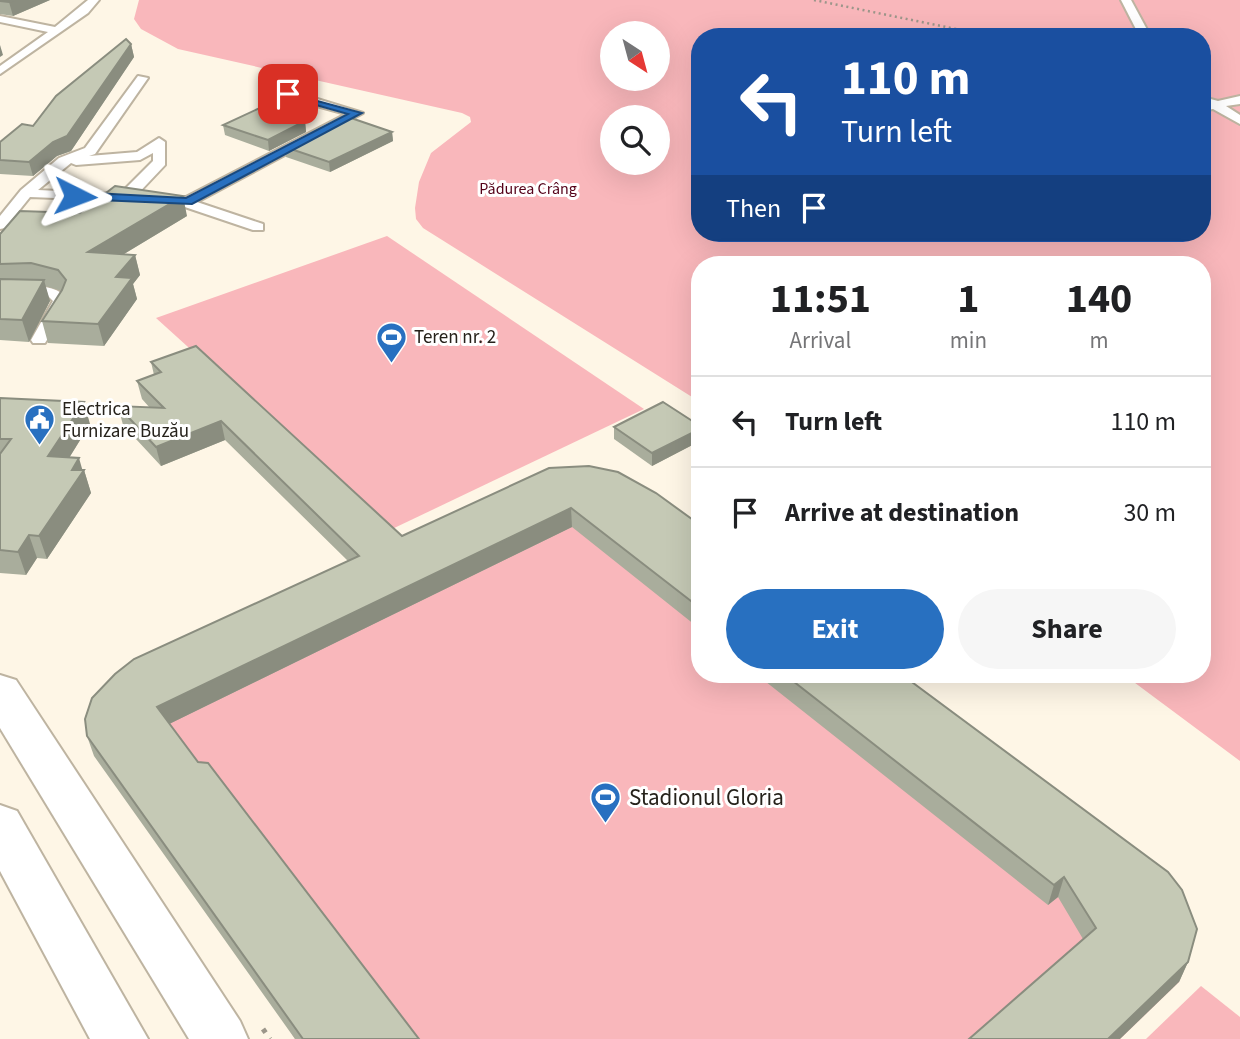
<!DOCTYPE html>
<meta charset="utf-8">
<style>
:root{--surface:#fff;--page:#f6f6f6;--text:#202124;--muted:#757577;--line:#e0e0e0;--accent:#2870c0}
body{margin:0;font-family:"Source Sans 3",sans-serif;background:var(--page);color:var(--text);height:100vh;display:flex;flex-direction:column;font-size:26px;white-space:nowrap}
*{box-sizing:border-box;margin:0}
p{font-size:23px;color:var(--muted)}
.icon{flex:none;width:38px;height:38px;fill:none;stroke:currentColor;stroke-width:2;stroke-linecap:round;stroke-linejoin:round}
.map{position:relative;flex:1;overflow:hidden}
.details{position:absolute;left:691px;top:256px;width:520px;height:427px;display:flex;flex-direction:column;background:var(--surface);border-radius:28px;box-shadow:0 7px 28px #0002}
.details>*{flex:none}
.top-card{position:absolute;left:691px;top:28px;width:520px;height:214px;border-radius:28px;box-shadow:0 7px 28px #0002;background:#1a4fa0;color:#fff;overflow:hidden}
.needle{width:46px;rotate:144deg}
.tools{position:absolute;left:600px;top:21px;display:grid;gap:14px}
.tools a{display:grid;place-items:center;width:70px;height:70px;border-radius:50%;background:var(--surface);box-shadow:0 7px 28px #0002;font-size:35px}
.pin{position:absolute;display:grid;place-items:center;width:60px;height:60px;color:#fff;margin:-30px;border-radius:14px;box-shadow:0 4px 10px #0006}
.me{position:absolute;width:77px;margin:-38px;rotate:93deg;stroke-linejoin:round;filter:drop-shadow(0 0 5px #0008)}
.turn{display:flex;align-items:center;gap:24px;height:147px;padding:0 35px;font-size:32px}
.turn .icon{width:91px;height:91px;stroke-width:2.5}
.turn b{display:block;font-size:49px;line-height:60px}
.then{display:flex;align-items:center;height:66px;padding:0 35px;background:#0003;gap:14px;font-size:26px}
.eta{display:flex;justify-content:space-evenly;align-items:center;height:119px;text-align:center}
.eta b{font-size:42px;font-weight:700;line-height:49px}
.primary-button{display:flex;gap:14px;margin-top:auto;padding:14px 35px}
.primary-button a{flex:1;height:80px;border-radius:42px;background:var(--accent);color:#fff;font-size:28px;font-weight:700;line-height:80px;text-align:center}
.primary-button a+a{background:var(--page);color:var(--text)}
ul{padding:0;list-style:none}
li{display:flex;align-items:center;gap:21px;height:91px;padding:0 35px;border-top:2px solid var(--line)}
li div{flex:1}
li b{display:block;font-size:26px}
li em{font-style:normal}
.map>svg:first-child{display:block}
.green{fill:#f9b7bb;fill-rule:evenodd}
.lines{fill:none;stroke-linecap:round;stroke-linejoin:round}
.service-casing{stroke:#beb4a1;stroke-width:4}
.secondary-casing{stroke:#beb4a1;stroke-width:4}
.path-far1{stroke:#9c968a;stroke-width:2.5;stroke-dasharray:2 3.5;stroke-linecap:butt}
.path{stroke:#9c968a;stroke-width:5;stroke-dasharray:4.5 7;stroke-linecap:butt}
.service{fill:#fff;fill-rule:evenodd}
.secondary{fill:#fff;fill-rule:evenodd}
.wall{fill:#a9ad9c}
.shaded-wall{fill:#8a8d7f}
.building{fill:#c5c9b5;stroke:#8a8d7f;stroke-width:2}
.route{fill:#2870c0;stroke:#1a497d;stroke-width:2}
.labels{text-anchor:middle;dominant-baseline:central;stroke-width:6;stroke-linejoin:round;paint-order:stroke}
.far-park-label{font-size:16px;fill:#540118;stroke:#fff}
.poi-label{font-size:19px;fill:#26221b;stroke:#fff;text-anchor:start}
.near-poi-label{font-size:23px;fill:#26221b;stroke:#fff;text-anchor:start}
</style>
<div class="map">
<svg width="1240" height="1039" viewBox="0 0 1240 1039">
<rect width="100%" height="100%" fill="#fef6e6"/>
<g class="green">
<path d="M139 0H1240V761L1123 674H1202V264H700V402L423 228 416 219 415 208 419 182 431 153 471 122 470 117 462 113 178 49 141 29 134 19ZM612 33H658V79H612ZM700 37H1202V233H700ZM612 117H658V163H612Z"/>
<polygon points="387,236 644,409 390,530 156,318"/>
<polygon points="550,487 700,545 700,674 871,674 1188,949 1179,982 1120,1039 295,1039 99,718"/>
<polygon points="1201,986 1240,1017 1240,1039 1146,1039"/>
</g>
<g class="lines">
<defs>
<g id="service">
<polygon points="88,0 99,0 88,13 0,74 0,66 48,32 0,22 0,16 55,27"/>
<polygon points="1121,0 1131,0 1151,37 1140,37"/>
<path d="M138 76 148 78 95 154 89 156 137 152 159 138 165 142V165L131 201 30 197 5 228 0 229V216L21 190 59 158 85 148ZM153 153V161L120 194 38 190 71 163 76 165 140 160Z"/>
<polygon points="288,90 363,113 197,202 263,224 263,230 253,230 176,204 176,198 184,198 346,114 284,97 282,94"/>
<polygon points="1240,96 1240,104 1226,106 1240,115 1240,124 1213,109 1202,111 1202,103 1206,103 1207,98 1218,101"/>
<path d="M0 287C23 287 53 280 69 300L66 310 45 343H33L31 340 53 301 49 297H0Z"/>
</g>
<g id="secondary">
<polygon points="0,675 16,680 240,1021 248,1039 189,1039 0,728"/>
<polygon points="0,805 17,811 148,1039 90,1039 0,871"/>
</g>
</defs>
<use href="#service" class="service-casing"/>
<use href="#secondary" class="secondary-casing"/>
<polyline class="path-far1" points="814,0 995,37"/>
<polyline class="path" points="263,1029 270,1039"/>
<use href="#service" class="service"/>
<use href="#secondary" class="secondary"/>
</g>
<g class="wall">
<polygon points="0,0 50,0 13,16 0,14"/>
<polygon points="131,44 134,57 71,151 57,156 33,176 0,174 0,142 33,126"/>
<polygon points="305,121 306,132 269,151 225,135 223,125"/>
<polygon points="392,132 393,141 330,172 286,157 285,147"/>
<polygon points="187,216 124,254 135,255 140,275 133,284 137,299 104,346 48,343 42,321 62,291 45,286 50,301 29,342 0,340 0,234"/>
<polygon points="151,362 402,536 549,468 700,525 700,629 572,527 169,724 198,762 419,1039 295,1039 94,756 87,736 348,561 225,440 161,466 123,425 118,406 150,408 142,399 137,381 154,375"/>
<polygon points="0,398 90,424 69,458 83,470 84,470 91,493 47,559 37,558 26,575 0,573"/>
<polygon points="700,426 700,441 652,466 614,439 614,427"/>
<polygon points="756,674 901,674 1188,962 1179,982 1083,939 1058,897 1048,905"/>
</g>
<g class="shaded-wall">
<polygon points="15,0 50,0 13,16 9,2"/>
<polygon points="131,44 134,57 71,151 57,156 33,176 29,162"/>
<polygon points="0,45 3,55 0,57"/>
<polygon points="305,121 306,132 269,151 268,140"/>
<polygon points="392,132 393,141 330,172 329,162"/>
<polygon points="183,196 187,216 94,272 88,252"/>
<polygon points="135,255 140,275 133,284 137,299 104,346 98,324 116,277"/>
<polygon points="44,280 50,301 29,342 22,320"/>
<polygon points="84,402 90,424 56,479 48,456"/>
<polygon points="221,421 225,440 161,466 156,447"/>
<polygon points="700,429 700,441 652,466 652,453"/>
<polygon points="79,458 83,472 84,470 91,493 47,559 39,536 72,470"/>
<polygon points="571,508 572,527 163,727 157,707"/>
<polygon points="29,535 37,558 26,575 18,552"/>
<polygon points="1064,877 1058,897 1048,905 1054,885"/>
<polygon points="1188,962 1179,982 1120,1039 1108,1039"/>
</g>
<g class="building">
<polygon points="0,0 15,0 9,2 0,1"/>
<polygon points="126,39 131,44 67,136 53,142 29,162 0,160 0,142 22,124 33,126 56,96"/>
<polygon points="262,107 305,121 268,140 223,125"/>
<polygon points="351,118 392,132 329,162 285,147 322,128 326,129"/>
<polygon points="115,186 183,196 88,252 135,255 116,277 132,278 98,324 42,321 62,290 66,280 58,270 31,263 0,264 0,234 20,211 80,213"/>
<polygon points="0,279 44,280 22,320 0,319"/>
<polygon points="196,346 402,536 549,468 589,466 618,472 656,493 700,525 700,608 571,508 157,707 198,762 208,763 419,1039 303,1039 87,736 85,719 92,698 115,674 134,659 359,556 221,421 156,447 118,406 164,408 137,381 161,372 151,362"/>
<polygon points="0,398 84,402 48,456 79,458 72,470 84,470 39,536 29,535 18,552 0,550 0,454 11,439 0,439"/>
<polygon points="663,402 700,426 700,429 652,453 614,427"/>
<polygon points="784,674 901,674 1168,872 1182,890 1197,929 1188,962 1108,1039 969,1039 1096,928 1064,877 1054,885"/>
</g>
<polygon class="route" points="284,92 362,113 192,204 75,199 69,196 75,192 186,198 348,114 284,96"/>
<defs>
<symbol id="stadium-pin" viewBox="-11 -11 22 30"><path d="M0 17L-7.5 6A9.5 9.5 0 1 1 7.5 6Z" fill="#2870c0" stroke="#fff"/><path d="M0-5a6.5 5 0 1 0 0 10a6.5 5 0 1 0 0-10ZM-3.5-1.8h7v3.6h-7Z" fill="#fff"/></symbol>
<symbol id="civic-pin" viewBox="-11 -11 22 30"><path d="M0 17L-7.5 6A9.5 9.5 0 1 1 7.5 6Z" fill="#2870c0" stroke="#fff"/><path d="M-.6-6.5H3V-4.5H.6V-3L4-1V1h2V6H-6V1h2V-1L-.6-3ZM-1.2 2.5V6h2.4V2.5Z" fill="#fff"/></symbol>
</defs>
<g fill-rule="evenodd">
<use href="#stadium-pin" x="374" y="320" width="35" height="47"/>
<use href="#civic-pin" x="22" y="402" width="35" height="47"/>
<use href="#stadium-pin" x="588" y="780" width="35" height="47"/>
</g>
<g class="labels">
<g class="far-park-label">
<text x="528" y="189">Pădurea Crâng</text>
</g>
<g class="poi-label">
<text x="414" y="337">Teren nr. 2</text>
<text x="62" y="409">Electrica<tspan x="62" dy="22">Furnizare Buzău</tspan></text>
</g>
<g class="near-poi-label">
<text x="629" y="797">Stadionul Gloria</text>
</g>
</g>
</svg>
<div class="tools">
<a><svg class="needle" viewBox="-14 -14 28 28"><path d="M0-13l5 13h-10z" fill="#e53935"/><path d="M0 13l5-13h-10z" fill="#757577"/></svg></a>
<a><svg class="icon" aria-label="search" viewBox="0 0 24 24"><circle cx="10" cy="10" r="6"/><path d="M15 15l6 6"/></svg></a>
</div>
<div class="pin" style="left:288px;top:94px;background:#d93025"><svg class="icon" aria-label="arrive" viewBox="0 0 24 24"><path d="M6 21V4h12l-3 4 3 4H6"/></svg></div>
<svg class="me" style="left:75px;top:196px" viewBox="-20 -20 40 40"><path d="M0-17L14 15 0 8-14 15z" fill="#2870c0" stroke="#fff" stroke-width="4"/></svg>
<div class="top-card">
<div class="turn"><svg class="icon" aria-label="left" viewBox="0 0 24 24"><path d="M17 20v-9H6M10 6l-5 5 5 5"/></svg><div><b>110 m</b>Turn left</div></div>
<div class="then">Then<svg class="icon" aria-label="arrive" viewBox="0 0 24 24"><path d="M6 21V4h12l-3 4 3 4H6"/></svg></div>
</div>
<section class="details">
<div class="eta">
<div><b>11:51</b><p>Arrival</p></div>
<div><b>1</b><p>min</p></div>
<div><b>140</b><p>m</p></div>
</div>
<ul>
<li><svg class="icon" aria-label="left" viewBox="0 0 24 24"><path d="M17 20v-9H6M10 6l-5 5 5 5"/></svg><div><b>Turn left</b></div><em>110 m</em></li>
<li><svg class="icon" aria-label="arrive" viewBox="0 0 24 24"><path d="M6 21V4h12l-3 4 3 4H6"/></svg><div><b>Arrive at destination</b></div><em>30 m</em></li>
</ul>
<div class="primary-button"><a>Exit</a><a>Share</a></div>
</section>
</div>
